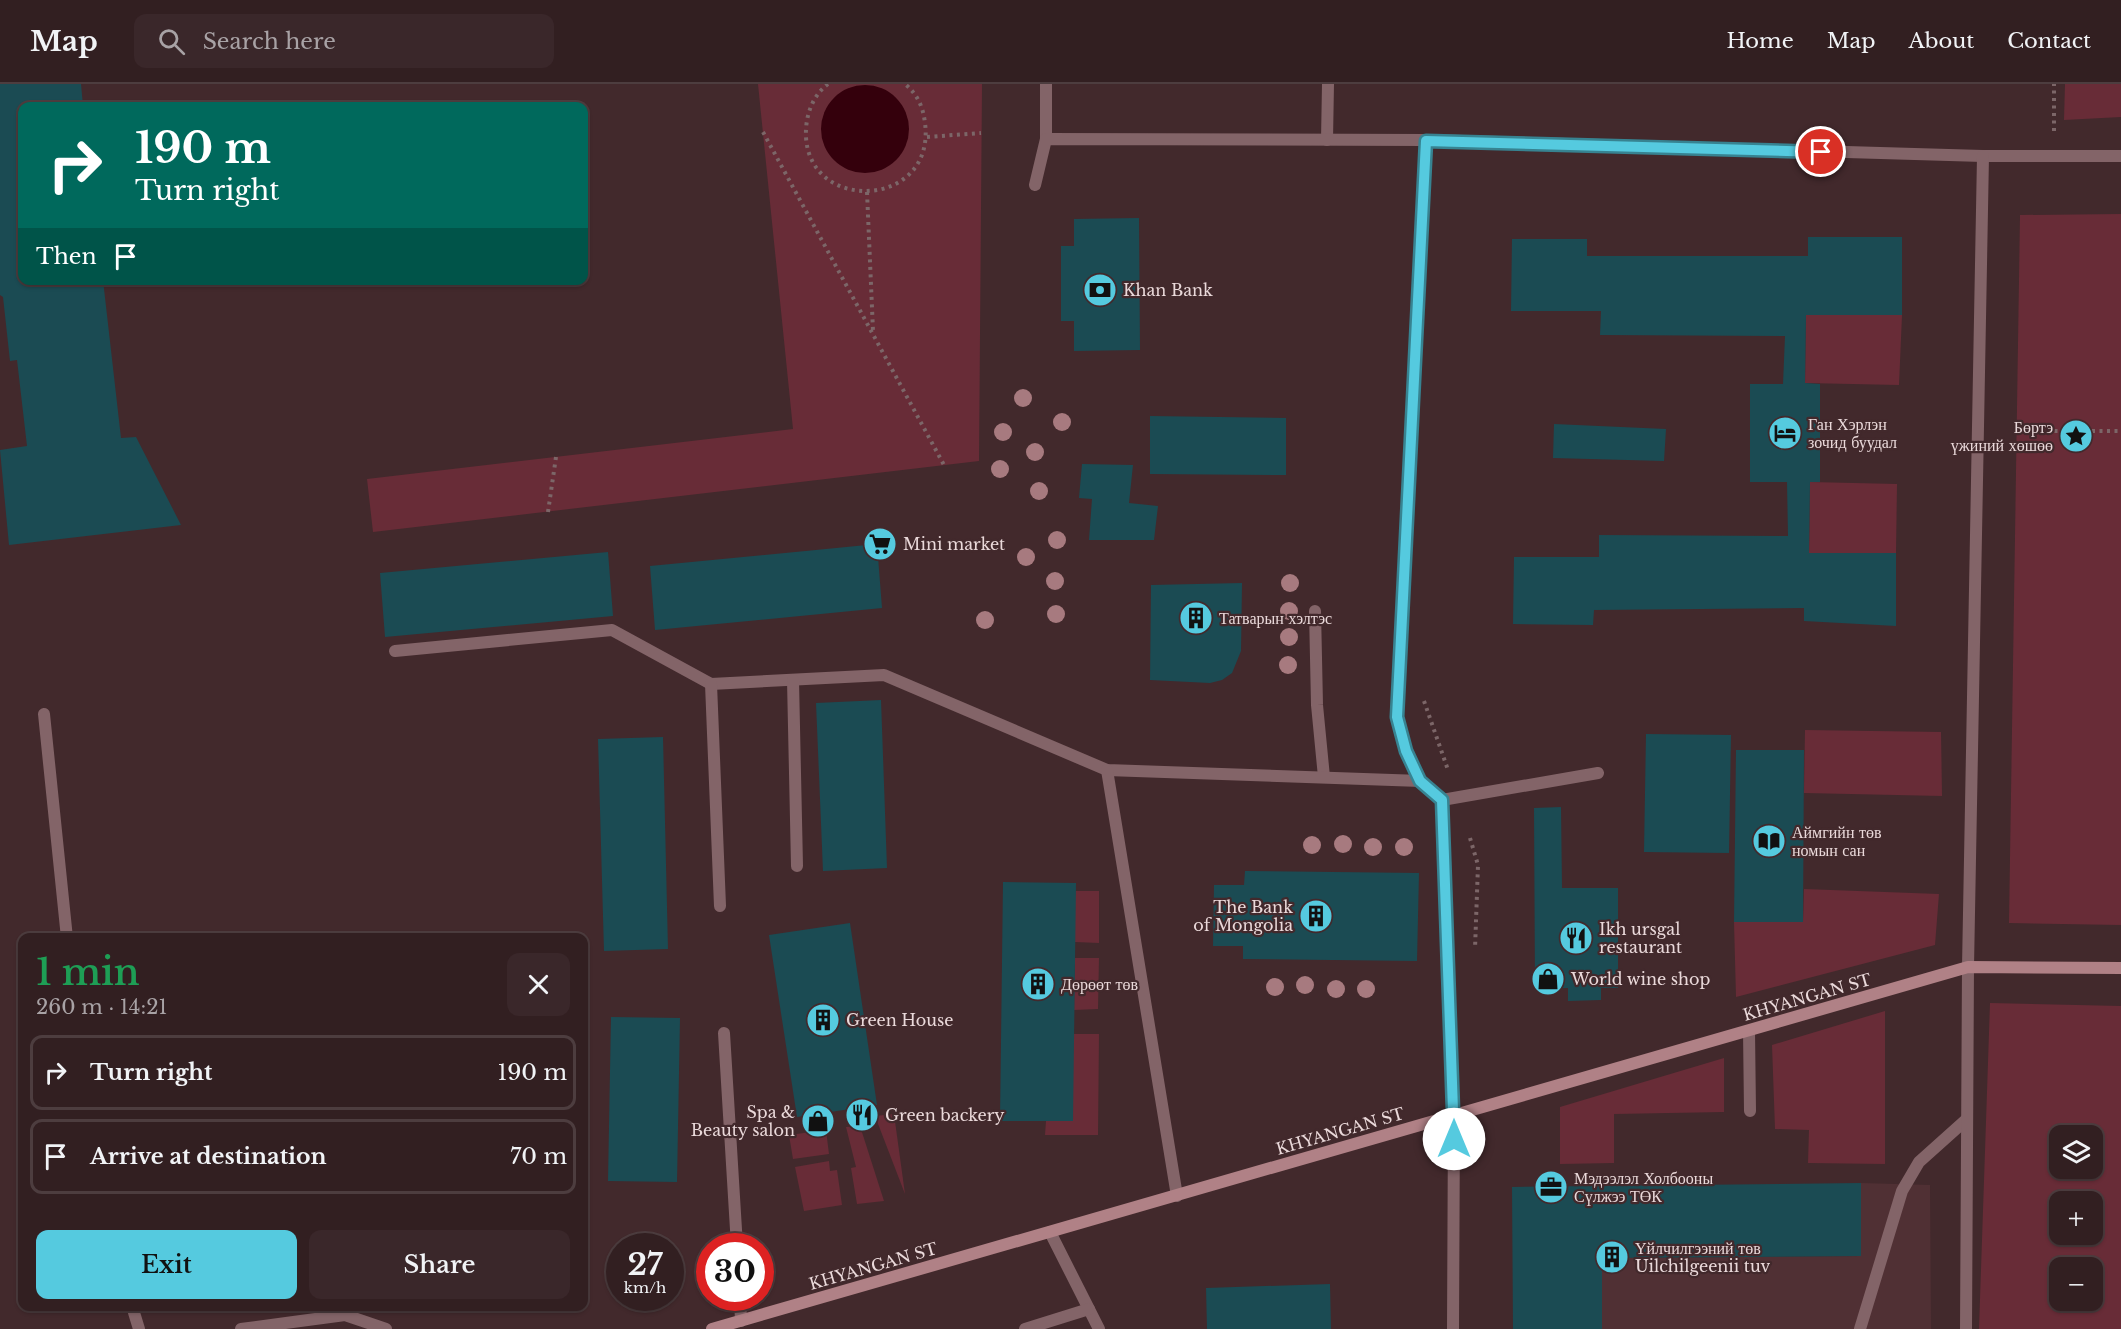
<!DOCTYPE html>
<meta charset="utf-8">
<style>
:root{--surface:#321f21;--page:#3a272a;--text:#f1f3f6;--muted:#a8a2a5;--line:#4d3d3f;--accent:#55cadf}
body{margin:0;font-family:"Libre Baskerville",serif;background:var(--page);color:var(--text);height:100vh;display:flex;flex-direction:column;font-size:22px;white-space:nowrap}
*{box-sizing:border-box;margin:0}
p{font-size:20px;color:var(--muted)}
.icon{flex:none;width:33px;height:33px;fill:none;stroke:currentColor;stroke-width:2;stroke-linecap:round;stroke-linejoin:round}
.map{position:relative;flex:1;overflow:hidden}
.panel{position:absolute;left:18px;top:849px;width:570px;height:378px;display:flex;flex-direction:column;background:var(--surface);border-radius:12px;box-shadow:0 2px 4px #0004,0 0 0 2px var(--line)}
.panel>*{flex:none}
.guide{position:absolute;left:18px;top:18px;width:570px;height:183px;border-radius:12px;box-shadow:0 2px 4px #0004,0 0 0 2px var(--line);background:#00695c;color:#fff;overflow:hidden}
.tools{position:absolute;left:2049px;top:1041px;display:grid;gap:12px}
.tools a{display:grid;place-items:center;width:54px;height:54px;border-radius:12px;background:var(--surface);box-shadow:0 2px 4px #0004,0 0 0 2px var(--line);font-size:30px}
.speed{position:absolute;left:606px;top:1149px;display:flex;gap:12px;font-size:30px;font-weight:700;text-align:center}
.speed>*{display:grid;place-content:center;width:78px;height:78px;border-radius:50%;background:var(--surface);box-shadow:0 2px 4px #0004,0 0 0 2px var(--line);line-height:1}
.speed small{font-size:15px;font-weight:400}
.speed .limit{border:9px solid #d22;background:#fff;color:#111}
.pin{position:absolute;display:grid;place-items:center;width:51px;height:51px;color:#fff;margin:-26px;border:3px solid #fff;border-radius:50%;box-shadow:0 2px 6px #0007}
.me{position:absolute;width:66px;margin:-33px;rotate:0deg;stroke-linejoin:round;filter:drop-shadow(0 0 4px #0008)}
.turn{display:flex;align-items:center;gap:21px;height:126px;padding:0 18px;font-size:27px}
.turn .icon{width:78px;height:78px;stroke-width:2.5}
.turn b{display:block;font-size:42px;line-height:51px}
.then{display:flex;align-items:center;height:57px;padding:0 18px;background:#0003;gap:12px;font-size:22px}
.round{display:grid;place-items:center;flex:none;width:63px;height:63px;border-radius:12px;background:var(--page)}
.summary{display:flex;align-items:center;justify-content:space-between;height:102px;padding:0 18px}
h1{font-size:36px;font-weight:600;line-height:45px;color:#1e9e55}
.action{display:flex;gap:12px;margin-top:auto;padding:12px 18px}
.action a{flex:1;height:69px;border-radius:12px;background:var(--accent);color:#111;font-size:24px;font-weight:600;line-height:69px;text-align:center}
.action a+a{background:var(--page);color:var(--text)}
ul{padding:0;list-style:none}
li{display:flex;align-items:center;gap:18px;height:75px;margin:0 12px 9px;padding:0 6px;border:3px solid var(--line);border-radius:12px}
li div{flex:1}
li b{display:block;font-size:22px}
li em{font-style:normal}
header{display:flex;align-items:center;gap:36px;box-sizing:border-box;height:84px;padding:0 30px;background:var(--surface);border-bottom:2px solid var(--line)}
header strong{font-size:28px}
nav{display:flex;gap:33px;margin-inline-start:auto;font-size:21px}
.search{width:420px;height:54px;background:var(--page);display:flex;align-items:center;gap:15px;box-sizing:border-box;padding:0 21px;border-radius:12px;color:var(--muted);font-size:22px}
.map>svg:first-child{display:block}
.built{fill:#503034}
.green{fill:#682c37;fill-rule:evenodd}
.water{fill:#34000c}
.building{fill:#1b4b53}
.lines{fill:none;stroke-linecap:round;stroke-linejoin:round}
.path{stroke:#7c6668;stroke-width:4;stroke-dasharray:3 4.5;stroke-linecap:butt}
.lane{stroke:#836468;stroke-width:12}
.street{stroke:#836468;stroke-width:12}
.secondary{stroke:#b08186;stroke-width:12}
.tree{fill:#a77a7f}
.route-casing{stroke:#378391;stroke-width:15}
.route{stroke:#55cadf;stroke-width:10}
.labels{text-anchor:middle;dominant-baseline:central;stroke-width:4.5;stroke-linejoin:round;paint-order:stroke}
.poi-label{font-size:16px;fill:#ead9da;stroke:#42292c;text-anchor:start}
.street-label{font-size:16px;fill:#ead9da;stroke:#42292c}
</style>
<header>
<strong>Map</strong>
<div class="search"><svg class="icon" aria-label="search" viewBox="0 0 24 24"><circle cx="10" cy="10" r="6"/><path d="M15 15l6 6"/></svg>Search here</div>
<nav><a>Home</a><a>Map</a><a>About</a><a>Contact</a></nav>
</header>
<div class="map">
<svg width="2121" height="1245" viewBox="0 0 2121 1245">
<rect width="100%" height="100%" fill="#42292c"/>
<polygon class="built" points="1861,1099 1930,1101 1931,1245 1602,1245 1602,1174 1861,1172"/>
<g class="green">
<polygon points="758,0 982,0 979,377 373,448 367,395 793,345"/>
<polygon points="2065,0 2121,0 2121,33 2064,36"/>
<polygon points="2121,130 2121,841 2009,839 2020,131"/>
<polygon points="1806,231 1902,231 1899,301 1805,299"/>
<polygon points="1810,398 1897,400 1896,469 1809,469"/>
<polygon points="1805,646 1941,648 1942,712 1804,709"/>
<polygon points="1804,805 1939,810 1935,861 1736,913 1734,838 1803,838"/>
<polygon points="1075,807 1099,807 1099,859 1075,858"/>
<polygon points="1075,874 1099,874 1098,925 1074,926"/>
<path d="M1990 919 2121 922V1245H1979ZM2060 1052H2092V1084H2060ZM2060 1118H2092V1150H2060ZM2060 1184H2092V1216H2060Z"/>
<polygon points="1885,927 1885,1080 1808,1079 1809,1046 1775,1045 1772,961"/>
<polygon points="1073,950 1099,950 1098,1051 1045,1051 1046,1037 1073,1037"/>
<polygon points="1724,974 1724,1028 1614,1030 1614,1079 1560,1080 1560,1023"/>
<polygon points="894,1030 905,1110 875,1032"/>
<polygon points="859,1042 860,1042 884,1117 857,1120 851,1084 856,1083 846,1043"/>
<polygon points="826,1046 829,1070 793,1075 789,1051"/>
<polygon points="829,1077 830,1087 837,1086 842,1121 804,1127 795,1083"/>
</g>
<circle class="water" cx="865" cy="45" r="44"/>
<g class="building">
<polygon points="0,0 81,0 83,22 22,22 22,196 103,196 121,354 136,353 181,441 9,461 0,366 27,362 17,276 10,277 3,213 0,211"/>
<polygon points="1139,134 1140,266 1074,267 1074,237 1061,237 1061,162 1074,162 1074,135"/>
<polygon points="1808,153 1902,153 1902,231 1806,231 1805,299 1820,300 1820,398 1810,398 1809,469 1896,469 1896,542 1804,537 1804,524 1594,526 1593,541 1513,540 1514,473 1599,473 1599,451 1788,452 1787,398 1750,398 1750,300 1783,300 1785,252 1600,251 1601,227 1511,227 1512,155 1587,155 1587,172 1808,172"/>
<polygon points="1150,332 1286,334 1286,391 1150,390"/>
<polygon points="1554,340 1666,345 1664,377 1553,374"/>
<polygon points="1082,380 1133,381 1129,419 1158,422 1154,456 1089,456 1092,415 1079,414"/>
<polygon points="877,460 882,524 655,546 650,482"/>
<polygon points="608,468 613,532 385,553 380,489"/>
<polygon points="1242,499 1241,567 1232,589 1222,596 1210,599 1150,596 1151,501"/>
<polygon points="881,616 887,784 823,787 816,619"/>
<polygon points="1646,650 1731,651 1729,769 1644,768"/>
<polygon points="663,653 668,865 604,867 598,655"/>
<polygon points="1736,666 1804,666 1803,838 1734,838"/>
<polygon points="1561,723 1562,804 1618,804 1618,904 1601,904 1601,916 1568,917 1568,904 1535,905 1534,724"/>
<polygon points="1245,787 1419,789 1417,877 1243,875 1243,862 1213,862 1214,801 1244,801"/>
<polygon points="1003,798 1076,799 1073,1037 1000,1037"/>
<polygon points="850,839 877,1021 797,1033 769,851"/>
<polygon points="611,933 680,934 677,1098 608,1097"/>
<polygon points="1861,1099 1861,1172 1602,1174 1602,1245 1513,1245 1512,1103"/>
<polygon points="1330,1200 1331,1245 1207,1245 1206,1204"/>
</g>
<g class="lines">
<g class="path">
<path d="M828 0C812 12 805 33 806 53 810 130 936 124 925 39 923 23 918 11 905 0"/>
<polyline points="2054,47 2054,0"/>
<polyline points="763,48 944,381"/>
<polyline points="927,53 981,49"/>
<polyline points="867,108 873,247"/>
<polyline points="2017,347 2121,347"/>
<polyline points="548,428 556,373"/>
<polyline points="1424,617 1448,686"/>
<polyline points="1470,754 1478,781 1475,865"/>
</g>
<g class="lane">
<polyline points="1327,56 1328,0"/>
<polyline points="1315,527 1317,621 1324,693"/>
<polyline points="395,567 612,546 711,600 884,591 1107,686 1421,697"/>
<polyline points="793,596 797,782"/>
<polyline points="711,600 720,822"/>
<polyline points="44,630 67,854"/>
<polyline points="1107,686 1177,1112"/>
<polyline points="1442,716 1598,689"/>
<polyline points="724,949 737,1162"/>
<polyline points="1050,1148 1099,1245"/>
<polyline points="740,1214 741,1237"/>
<polyline points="132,1222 139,1245"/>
<polyline points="241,1245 345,1231 386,1245"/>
<polyline points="1025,1245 1089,1225"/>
<polyline points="1860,1245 1902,1107 1919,1078 1967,1035"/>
</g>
<g class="street">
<polyline points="1046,0 1046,55"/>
<polyline points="1426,56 1397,633 1406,667 1421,697 1442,716 1454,1032 1453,1245"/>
<polyline points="1035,101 1046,55 1426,56 1983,72 2121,72"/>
<polyline points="1749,947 1750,1027"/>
<polyline points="1966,1245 1968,883 1983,72"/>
</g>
<polyline class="secondary" points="712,1245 1968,883 2121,884"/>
</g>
<g class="tree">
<circle cx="1023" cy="314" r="9"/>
<circle cx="1062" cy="338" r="9"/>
<circle cx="1003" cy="348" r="9"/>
<circle cx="1035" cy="368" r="9"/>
<circle cx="1000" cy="385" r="9"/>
<circle cx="1039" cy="407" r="9"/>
<circle cx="1057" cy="456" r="9"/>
<circle cx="1026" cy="473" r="9"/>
<circle cx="1055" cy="497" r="9"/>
<circle cx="1290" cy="499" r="9"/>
<circle cx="1289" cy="527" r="9"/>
<circle cx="1056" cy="530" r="9"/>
<circle cx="985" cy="536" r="9"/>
<circle cx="1289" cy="553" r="9"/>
<circle cx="1288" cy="581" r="9"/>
<circle cx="1343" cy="760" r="9"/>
<circle cx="1312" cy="761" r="9"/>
<circle cx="1373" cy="763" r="9"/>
<circle cx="1404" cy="763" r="9"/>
<circle cx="1305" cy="901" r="9"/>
<circle cx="1275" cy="903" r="9"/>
<circle cx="1336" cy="905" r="9"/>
<circle cx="1366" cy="905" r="9"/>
</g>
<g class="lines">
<defs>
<polyline id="route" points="1454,1055 1442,716 1420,697 1406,667 1397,633 1426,57 1821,68"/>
</defs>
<use href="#route" class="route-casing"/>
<use href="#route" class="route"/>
</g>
<defs>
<symbol id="bank-disc" viewBox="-11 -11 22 22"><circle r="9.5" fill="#55cadf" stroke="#42292c"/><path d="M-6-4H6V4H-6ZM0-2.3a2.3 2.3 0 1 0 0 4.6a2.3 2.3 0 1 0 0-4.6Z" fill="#111"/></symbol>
<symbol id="hotel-disc" viewBox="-11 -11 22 22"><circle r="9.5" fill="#55cadf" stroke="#42292c"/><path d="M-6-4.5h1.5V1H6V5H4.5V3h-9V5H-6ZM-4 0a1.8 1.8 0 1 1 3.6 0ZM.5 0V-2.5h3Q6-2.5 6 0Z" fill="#111"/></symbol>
<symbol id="sight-disc" viewBox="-11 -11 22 22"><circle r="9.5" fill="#55cadf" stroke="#42292c"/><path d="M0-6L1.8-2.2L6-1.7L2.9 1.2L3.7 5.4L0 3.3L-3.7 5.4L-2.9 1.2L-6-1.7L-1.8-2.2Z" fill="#111"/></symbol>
<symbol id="supermarket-disc" viewBox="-11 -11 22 22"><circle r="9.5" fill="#55cadf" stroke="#42292c"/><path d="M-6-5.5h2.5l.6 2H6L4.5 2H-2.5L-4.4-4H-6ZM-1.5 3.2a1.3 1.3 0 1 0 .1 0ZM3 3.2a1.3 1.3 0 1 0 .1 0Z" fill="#111"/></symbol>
<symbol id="building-disc" viewBox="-11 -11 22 22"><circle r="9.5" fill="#55cadf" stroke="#42292c"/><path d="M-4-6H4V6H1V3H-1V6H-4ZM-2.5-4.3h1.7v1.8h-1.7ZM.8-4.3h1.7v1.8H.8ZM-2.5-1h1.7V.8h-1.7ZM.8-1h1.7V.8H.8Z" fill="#111"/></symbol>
<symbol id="library-disc" viewBox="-11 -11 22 22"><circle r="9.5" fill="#55cadf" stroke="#42292c"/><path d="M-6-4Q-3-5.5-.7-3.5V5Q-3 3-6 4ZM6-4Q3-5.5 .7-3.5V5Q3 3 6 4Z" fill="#111"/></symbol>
<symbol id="restaurant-disc" viewBox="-11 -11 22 22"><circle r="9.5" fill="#55cadf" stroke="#42292c"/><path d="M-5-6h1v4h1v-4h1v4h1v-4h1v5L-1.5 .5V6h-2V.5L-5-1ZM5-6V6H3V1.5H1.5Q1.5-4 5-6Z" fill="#111"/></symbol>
<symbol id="shop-disc" viewBox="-11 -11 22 22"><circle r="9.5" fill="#55cadf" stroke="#42292c"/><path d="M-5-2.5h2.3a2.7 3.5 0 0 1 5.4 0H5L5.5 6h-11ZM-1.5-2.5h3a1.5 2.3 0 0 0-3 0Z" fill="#111"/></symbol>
<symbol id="office-disc" viewBox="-11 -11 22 22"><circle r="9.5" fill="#55cadf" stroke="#42292c"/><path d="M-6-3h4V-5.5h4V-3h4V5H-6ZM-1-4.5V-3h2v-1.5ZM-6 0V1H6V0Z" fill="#111"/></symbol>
</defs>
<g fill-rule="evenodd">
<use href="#bank-disc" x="1081" y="187" width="38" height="38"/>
<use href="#hotel-disc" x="1766" y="330" width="38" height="38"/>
<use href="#sight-disc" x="2057" y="333" width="38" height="38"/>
<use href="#supermarket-disc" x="861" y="441" width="38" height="38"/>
<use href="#building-disc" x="1177" y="515" width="38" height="38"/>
<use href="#library-disc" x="1750" y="738" width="38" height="38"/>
<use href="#building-disc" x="1297" y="813" width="38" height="38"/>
<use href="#restaurant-disc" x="1557" y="835" width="38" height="38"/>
<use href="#shop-disc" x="1529" y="876" width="38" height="38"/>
<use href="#building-disc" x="1019" y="881" width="38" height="38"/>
<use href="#building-disc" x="804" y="917" width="38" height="38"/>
<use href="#restaurant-disc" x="843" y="1012" width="38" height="38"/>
<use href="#shop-disc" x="799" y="1018" width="38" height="38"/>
<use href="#office-disc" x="1532" y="1084" width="38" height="38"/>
<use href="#building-disc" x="1593" y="1154" width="38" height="38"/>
</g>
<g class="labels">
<g class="poi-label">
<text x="1123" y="206">Khan Bank</text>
<text x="1808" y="340">Ган Хэрлэн<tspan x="1808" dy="18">зочид буудал</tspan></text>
<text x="2053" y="343" text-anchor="end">Бөртэ<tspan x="2053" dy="18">үжиний хөшөө</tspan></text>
<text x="903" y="460">Mini market</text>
<text x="1219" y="534">Татварын хэлтэс</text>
<text x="1792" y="748">Аймгийн төв<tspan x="1792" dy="18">номын сан</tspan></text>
<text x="1293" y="823" text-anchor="end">The Bank<tspan x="1293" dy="18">of Mongolia</tspan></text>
<text x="1599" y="845">Ikh ursgal<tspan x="1599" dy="18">restaurant</tspan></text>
<text x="1571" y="895">World wine shop</text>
<text x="1061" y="900">Дөрөөт төв</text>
<text x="846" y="936">Green House</text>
<text x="795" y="1028" text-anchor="end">Spa &amp;<tspan x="795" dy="18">Beauty salon</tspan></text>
<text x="885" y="1031">Green backery</text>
<text x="1574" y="1094">Мэдээлэл Холбооны<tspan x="1574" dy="18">Сүлжээ ТӨК</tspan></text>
<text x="1635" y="1164">Үйлчилгээний төв<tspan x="1635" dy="18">Uilchilgeenii tuv</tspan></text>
</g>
<g class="street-label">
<text transform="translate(1807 913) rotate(-16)">KHYANGAN ST</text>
<text transform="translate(1340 1047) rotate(-16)">KHYANGAN ST</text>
<text transform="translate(873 1182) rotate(-16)">KHYANGAN ST</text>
</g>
</g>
</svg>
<div class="tools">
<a><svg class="icon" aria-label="layers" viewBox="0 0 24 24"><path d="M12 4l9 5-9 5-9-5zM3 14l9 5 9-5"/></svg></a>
<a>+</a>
<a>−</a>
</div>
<div class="speed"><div>27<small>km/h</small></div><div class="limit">30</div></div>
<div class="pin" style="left:1821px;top:68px;background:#d93025"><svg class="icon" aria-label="arrive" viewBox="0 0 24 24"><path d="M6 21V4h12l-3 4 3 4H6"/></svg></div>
<svg class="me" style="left:1454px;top:1055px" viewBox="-20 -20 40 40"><circle r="19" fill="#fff"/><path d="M0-13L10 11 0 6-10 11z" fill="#55cadf"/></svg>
<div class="guide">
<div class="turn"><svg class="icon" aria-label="right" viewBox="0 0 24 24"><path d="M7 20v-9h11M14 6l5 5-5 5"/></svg><div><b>190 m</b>Turn right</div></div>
<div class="then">Then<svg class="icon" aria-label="arrive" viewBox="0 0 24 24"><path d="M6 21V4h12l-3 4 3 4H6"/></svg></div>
</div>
<section class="panel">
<div class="summary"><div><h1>1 min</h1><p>260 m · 14:21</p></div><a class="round"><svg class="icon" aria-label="close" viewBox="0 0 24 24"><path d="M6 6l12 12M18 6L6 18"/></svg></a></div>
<ul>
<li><svg class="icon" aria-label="right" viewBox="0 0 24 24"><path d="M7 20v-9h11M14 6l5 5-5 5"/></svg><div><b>Turn right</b></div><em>190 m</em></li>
<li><svg class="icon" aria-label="arrive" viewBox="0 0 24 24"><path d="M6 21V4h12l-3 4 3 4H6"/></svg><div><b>Arrive at destination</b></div><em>70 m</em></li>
</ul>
<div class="action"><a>Exit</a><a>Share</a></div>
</section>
</div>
